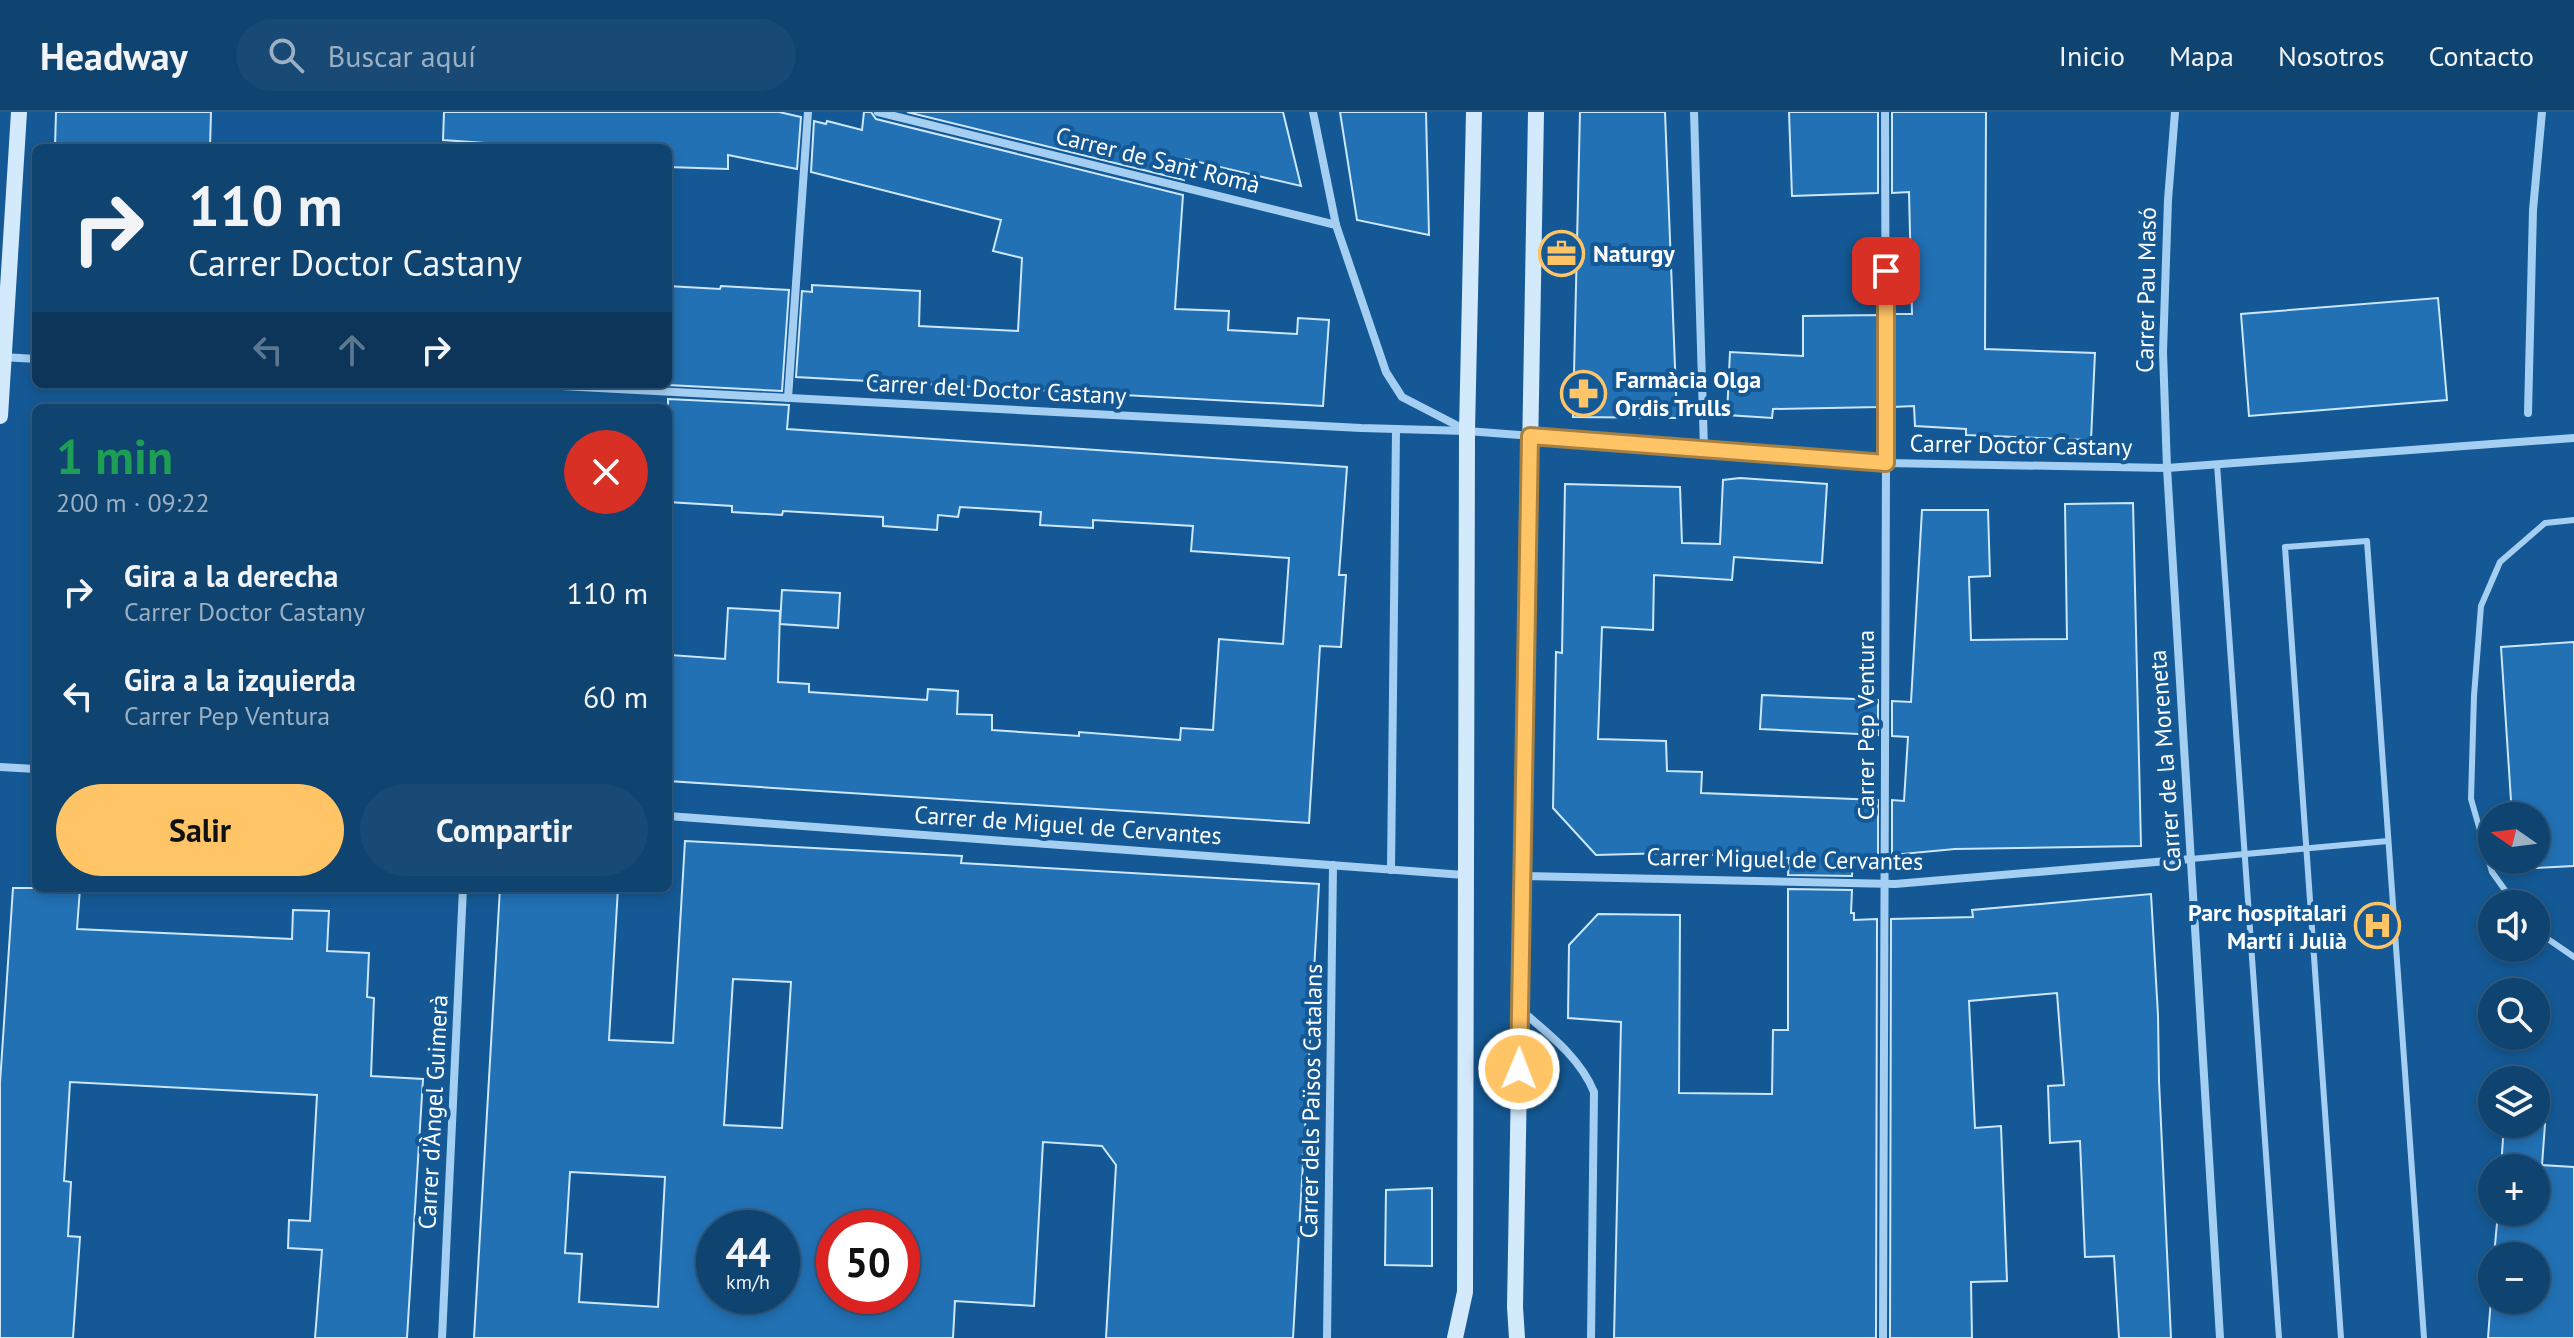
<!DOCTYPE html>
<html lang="es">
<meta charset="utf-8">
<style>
:root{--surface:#0f4370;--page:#184a75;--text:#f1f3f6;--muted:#9bb0c3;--line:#2f5c83;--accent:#ffc465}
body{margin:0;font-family:"PT Sans",sans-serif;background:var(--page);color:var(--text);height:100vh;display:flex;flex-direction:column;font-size:30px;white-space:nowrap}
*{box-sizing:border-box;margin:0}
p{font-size:26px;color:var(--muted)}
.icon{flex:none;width:44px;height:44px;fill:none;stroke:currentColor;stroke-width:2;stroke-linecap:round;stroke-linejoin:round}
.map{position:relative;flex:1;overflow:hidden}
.side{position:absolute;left:32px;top:292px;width:640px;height:488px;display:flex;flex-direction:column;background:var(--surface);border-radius:12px;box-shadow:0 4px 12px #0003,0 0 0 2px var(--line)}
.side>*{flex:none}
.banner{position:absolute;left:32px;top:32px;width:640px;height:244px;border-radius:12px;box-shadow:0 4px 12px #0003,0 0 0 2px var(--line);background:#0f4370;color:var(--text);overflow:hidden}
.needle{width:52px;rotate:284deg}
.fabs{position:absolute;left:2478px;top:690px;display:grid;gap:16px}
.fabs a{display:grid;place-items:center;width:72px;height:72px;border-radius:50%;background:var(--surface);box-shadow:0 4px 12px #0003,0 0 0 2px var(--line);font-size:40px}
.speed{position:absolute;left:696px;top:1098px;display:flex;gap:16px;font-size:40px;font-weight:700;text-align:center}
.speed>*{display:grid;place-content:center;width:104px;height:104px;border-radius:50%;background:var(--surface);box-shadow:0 4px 12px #0003,0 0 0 2px var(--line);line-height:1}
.speed small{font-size:20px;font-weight:400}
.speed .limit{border:12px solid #d22;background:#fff;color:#111}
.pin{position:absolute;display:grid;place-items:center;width:68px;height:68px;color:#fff;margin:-34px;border-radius:16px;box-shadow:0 4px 12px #0006}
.me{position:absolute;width:88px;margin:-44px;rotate:1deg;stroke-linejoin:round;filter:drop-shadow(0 0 6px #0008)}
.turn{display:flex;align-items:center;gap:28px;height:168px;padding:0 24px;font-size:36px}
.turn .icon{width:104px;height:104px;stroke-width:2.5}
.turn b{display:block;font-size:56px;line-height:68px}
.lanes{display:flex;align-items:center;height:76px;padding:0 24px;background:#0003;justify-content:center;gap:40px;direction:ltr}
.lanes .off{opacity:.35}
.round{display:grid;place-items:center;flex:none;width:84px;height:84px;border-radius:42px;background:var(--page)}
.head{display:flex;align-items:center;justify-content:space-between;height:136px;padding:0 24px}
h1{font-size:48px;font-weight:700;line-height:60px;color:#1e9e55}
.primary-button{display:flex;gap:16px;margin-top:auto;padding:16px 24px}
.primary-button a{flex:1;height:92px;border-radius:48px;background:var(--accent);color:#111;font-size:32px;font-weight:700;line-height:92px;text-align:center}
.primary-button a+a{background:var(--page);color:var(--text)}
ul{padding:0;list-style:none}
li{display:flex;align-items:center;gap:24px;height:104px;padding:0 24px}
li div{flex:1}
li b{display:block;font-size:30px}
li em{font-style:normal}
header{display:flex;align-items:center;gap:48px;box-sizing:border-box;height:112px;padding:0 40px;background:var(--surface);border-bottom:2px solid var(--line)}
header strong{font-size:38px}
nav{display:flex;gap:44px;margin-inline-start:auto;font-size:28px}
.search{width:560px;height:72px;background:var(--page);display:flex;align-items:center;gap:20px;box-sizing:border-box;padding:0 28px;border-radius:44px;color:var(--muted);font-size:30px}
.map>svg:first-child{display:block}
.building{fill:#2271b4;stroke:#cce7fc;stroke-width:2;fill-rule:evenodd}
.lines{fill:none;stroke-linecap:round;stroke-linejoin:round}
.lane{stroke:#a5cff2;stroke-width:6}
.street{stroke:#a5cff2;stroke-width:8}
.secondary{stroke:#d3e9fc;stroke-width:16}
.route-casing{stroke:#a67f42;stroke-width:20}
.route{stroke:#ffc465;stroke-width:14}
.labels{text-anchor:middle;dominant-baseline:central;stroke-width:8;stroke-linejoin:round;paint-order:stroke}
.street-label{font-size:24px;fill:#fff;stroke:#145995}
.poi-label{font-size:24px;font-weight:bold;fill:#fff;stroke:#145995;text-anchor:start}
</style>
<header>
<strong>Headway</strong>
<div class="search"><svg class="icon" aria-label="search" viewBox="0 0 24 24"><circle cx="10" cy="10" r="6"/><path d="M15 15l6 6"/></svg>Buscar aquí</div>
<nav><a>Inicio</a><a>Mapa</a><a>Nosotros</a><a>Contacto</a></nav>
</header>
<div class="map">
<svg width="2574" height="1226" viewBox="0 0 2574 1226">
<rect width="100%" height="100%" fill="#145995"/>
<g class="building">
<polygon points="56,0 211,0 210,36 55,36"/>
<polygon points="444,0 779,0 801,5 797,57 728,43 728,57 668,55 668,36 514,36 515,33 443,28"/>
<polygon points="864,0 871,0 876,7 1183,83 1175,197 1229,199 1228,218 1297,222 1298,206 1329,208 1323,294 796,265 802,179 812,180 812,173 920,179 919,214 1018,219 1022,146 993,139 1001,108 811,60 814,9 826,12 827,9 862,18"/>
<polygon points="907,0 1283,0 1301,74 1186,47 1184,68"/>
<polygon points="1340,0 1426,0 1429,123 1357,108"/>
<polygon points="1580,0 1665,0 1677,306 1573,305"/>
<polygon points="1789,0 1878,0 1878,81 1792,84"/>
<polygon points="1892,0 1986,0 1985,237 2095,241 2091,328 1966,323 1966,317 1915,314 1914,294 1893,295 1893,202 1912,202 1909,80 1892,81"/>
<polygon points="668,174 720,177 721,174 789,178 782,279 668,273"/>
<polygon points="2438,186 2447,288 2249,304 2241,202"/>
<polygon points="1879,203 1879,295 1773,297 1772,306 1727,303 1730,240 1803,244 1803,204"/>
<polygon points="668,287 789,293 787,317 1347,355 1339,463 1346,463 1341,535 1320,534 1309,711 668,669 668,589 671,543 725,547 728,496 780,499 778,570 809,572 809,580 927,588 928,577 958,579 957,602 992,603 992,618 1079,624 1079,620 1180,628 1181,616 1213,618 1219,527 1283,532 1289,446 1191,439 1193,414 1093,408 1093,416 1040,413 1041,400 960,395 958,405 938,403 937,418 883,414 883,405 783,399 782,403 732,400 732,394 668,390"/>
<polygon points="1740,366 1827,372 1822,451 1734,445 1732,468 1654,463 1653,518 1602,515 1598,627 1666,629 1667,659 1702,660 1701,681 1878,688 1878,744 1853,746 1852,764 1788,763 1789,746 1669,741 1596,743 1553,696 1556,540 1562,541 1565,372 1680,375 1682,431 1720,432 1723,368"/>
<polygon points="2133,391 2141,734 1955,737 1892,743 1892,688 1904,689 1908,625 1892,624 1892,589 1911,590 1922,398 1988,398 1990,464 1969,465 1971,528 2067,527 2065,392"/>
<polygon points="782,478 840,481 838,516 780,512"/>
<polygon points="2574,530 2574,754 2515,757 2515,748 2536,748 2536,704 2512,704 2501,535"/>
<polygon points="1762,583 1878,588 1878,623 1760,617"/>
<path d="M685 729 962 744 961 751 1319 772 1293 1226H1106L1116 1053 1102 1034 1043 1030 1034 1194 955 1189 953 1226H474L500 776H618L609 928 673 931ZM733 867 791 870 782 1016 724 1013ZM570 1060 665 1065 658 1195 579 1190 582 1142 565 1141ZM714 1116H782V1184H714ZM834 1116H902V1184H834Z"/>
<polygon points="13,776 80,776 77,817 292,827 293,798 329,799 327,839 369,841 367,885 374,886 371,964 423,967 407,1226 315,1226 322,1138 288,1136 289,1108 310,1109 317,983 70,970 64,1069 71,1070 68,1124 80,1125 73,1226 0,1226 0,971"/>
<polygon points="1788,777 1852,778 1851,801 1854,801 1854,808 1877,807 1876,1226 1614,1226 1621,910 1568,906 1569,833 1598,802 1680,803 1679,981 1772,982 1773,918 1788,918"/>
<polygon points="2151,782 2158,903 2159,969 2171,1226 2119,1226 2114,1144 2085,1145 2080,1029 2050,1031 2048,974 2064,973 2057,881 1969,889 1975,1016 2001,1014 2007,1169 1971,1170 1972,1226 1890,1226 1891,807 1973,805 1972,798"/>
<polygon points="2504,1012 2545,1012 2542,1053 2574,1055 2574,1226 2488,1226 2492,1173 2492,1188 2536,1188 2536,1144 2494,1144 2498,1100 2536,1100 2536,1056 2501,1056"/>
<polygon points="1432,1076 1432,1154 1385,1153 1386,1078"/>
</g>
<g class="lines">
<g class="lane">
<polyline points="2217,352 2279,1226"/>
<polyline points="2191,747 2388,729"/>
<polyline points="2515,792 2492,760 2471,687 2474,584 2481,494 2500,450 2545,411 2574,408"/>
<polyline points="2536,819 2574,845"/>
<polyline points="2341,1226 2285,435 2367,429 2424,1226"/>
</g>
<g class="street">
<polyline points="878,0 1336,113"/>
<polyline points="1313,0 1336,113 1386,260 1402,285 1462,316"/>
<polyline points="1694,0 1704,337"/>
<polyline points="2175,0 2168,88 2163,240 2167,356 2220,1226"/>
<polyline points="3,245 36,247"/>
<polyline points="523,272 1361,316 1467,319 1886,351 2167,356 2574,326"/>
<polyline points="788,286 808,0"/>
<polyline points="2528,301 2533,98 2542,0"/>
<polyline points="0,655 36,657"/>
<polyline points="668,704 1464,763"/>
<polyline points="1391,758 1396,317"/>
<polyline points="1523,764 1895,772 2191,747"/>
<path d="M1522 899C1550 923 1580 946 1594 980L1591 1226"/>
<polyline points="442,1226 463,776"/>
<polyline points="1327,1226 1333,753"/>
<polyline points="1883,1226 1886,351 1885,0"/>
</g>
<g class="secondary">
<polyline points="0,304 19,0"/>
<polyline points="1455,1226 1465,1180 1467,319 1474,0"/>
<polyline points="1517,1226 1515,1195 1536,0"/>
</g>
</g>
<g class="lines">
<defs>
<polyline id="route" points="1519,957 1530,324 1886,351 1886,159"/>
</defs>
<use href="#route" class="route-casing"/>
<use href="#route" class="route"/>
</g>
<defs>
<symbol id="office-ring" viewBox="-11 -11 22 22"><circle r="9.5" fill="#145995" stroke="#ffc465" stroke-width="1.5"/><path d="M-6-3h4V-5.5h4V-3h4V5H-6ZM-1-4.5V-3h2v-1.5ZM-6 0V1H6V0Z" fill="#ffc465"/></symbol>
<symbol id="pharmacy-ring" viewBox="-11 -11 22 22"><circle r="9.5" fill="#145995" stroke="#ffc465" stroke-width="1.5"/><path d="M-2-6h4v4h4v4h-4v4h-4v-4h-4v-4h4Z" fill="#ffc465"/></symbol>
<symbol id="hospital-ring" viewBox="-11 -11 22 22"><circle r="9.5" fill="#145995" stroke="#ffc465" stroke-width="1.5"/><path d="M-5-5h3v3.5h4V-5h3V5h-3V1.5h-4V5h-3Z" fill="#ffc465"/></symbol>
</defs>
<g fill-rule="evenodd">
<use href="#office-ring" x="1536" y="116" width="51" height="51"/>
<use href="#pharmacy-ring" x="1558" y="256" width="51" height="51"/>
<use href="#hospital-ring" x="2352" y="788" width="51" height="51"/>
</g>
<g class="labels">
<g class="street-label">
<text transform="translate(1158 48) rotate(14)">Carrer de Sant Romà</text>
<text transform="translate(2146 178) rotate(-89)">Carrer Pau Masó</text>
<text transform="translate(996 277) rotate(3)">Carrer del Doctor Castany</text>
<text transform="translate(2021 333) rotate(1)">Carrer Doctor Castany</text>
<text transform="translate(1865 613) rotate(-90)">Carrer Pep Ventura</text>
<text transform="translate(2165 649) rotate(-94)">Carrer de la Moreneta</text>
<text transform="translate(1068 713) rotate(4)">Carrer de Miguel de Cervantes</text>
<text transform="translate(1785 747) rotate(1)">Carrer Miguel de Cervantes</text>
<text transform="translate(1311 989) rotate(-89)">Carrer dels Països Catalans</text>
<text transform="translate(433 1000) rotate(-87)">Carrer d'Àngel Guimerà</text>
</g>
<g class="poi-label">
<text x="1593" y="141">Naturgy</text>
<text x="1615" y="267">Farmàcia Olga<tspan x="1615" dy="28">Ordis Trulls</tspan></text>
<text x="2347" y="800" text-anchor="end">Parc hospitalari<tspan x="2347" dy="28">Martí i Julià</tspan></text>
</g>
</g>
</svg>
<div class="fabs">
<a><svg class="needle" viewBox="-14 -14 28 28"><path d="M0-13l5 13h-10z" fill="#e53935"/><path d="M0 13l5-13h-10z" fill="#9bb0c3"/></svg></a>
<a><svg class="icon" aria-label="sound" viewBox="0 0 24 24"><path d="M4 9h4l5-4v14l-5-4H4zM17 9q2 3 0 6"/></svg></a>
<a><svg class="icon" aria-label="search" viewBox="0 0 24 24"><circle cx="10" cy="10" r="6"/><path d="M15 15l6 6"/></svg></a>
<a><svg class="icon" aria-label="layers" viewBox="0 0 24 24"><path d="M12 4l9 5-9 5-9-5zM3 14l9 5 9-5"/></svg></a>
<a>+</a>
<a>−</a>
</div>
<div class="speed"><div>44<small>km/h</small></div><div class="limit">50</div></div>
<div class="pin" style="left:1886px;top:159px;background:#d93025"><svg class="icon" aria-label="arrive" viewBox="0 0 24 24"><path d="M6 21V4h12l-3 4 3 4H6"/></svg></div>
<svg class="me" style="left:1519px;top:957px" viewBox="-20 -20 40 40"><circle r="17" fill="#ffc465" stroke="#fff" stroke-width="3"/><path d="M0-11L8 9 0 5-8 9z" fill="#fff"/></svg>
<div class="banner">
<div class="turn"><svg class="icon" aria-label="right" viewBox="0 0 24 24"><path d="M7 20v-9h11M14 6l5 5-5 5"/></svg><div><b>110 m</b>Carrer Doctor Castany</div></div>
<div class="lanes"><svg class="icon off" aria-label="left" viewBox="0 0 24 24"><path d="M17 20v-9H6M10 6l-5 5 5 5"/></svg><svg class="icon off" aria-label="ahead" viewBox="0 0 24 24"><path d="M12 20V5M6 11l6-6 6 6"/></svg><svg class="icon" aria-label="right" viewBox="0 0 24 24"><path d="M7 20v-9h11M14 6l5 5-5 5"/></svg></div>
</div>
<section class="side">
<div class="head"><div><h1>1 min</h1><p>200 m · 09:22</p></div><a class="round" style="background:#d93025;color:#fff"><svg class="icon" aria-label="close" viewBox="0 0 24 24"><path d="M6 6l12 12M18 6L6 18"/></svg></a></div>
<ul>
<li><svg class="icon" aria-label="right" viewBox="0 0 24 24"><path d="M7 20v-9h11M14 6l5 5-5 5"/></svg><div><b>Gira a la derecha</b><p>Carrer Doctor Castany</p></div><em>110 m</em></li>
<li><svg class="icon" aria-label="left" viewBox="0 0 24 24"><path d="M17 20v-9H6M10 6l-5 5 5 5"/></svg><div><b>Gira a la izquierda</b><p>Carrer Pep Ventura</p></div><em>60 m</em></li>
</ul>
<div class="primary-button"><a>Salir</a><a>Compartir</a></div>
</section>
</div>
